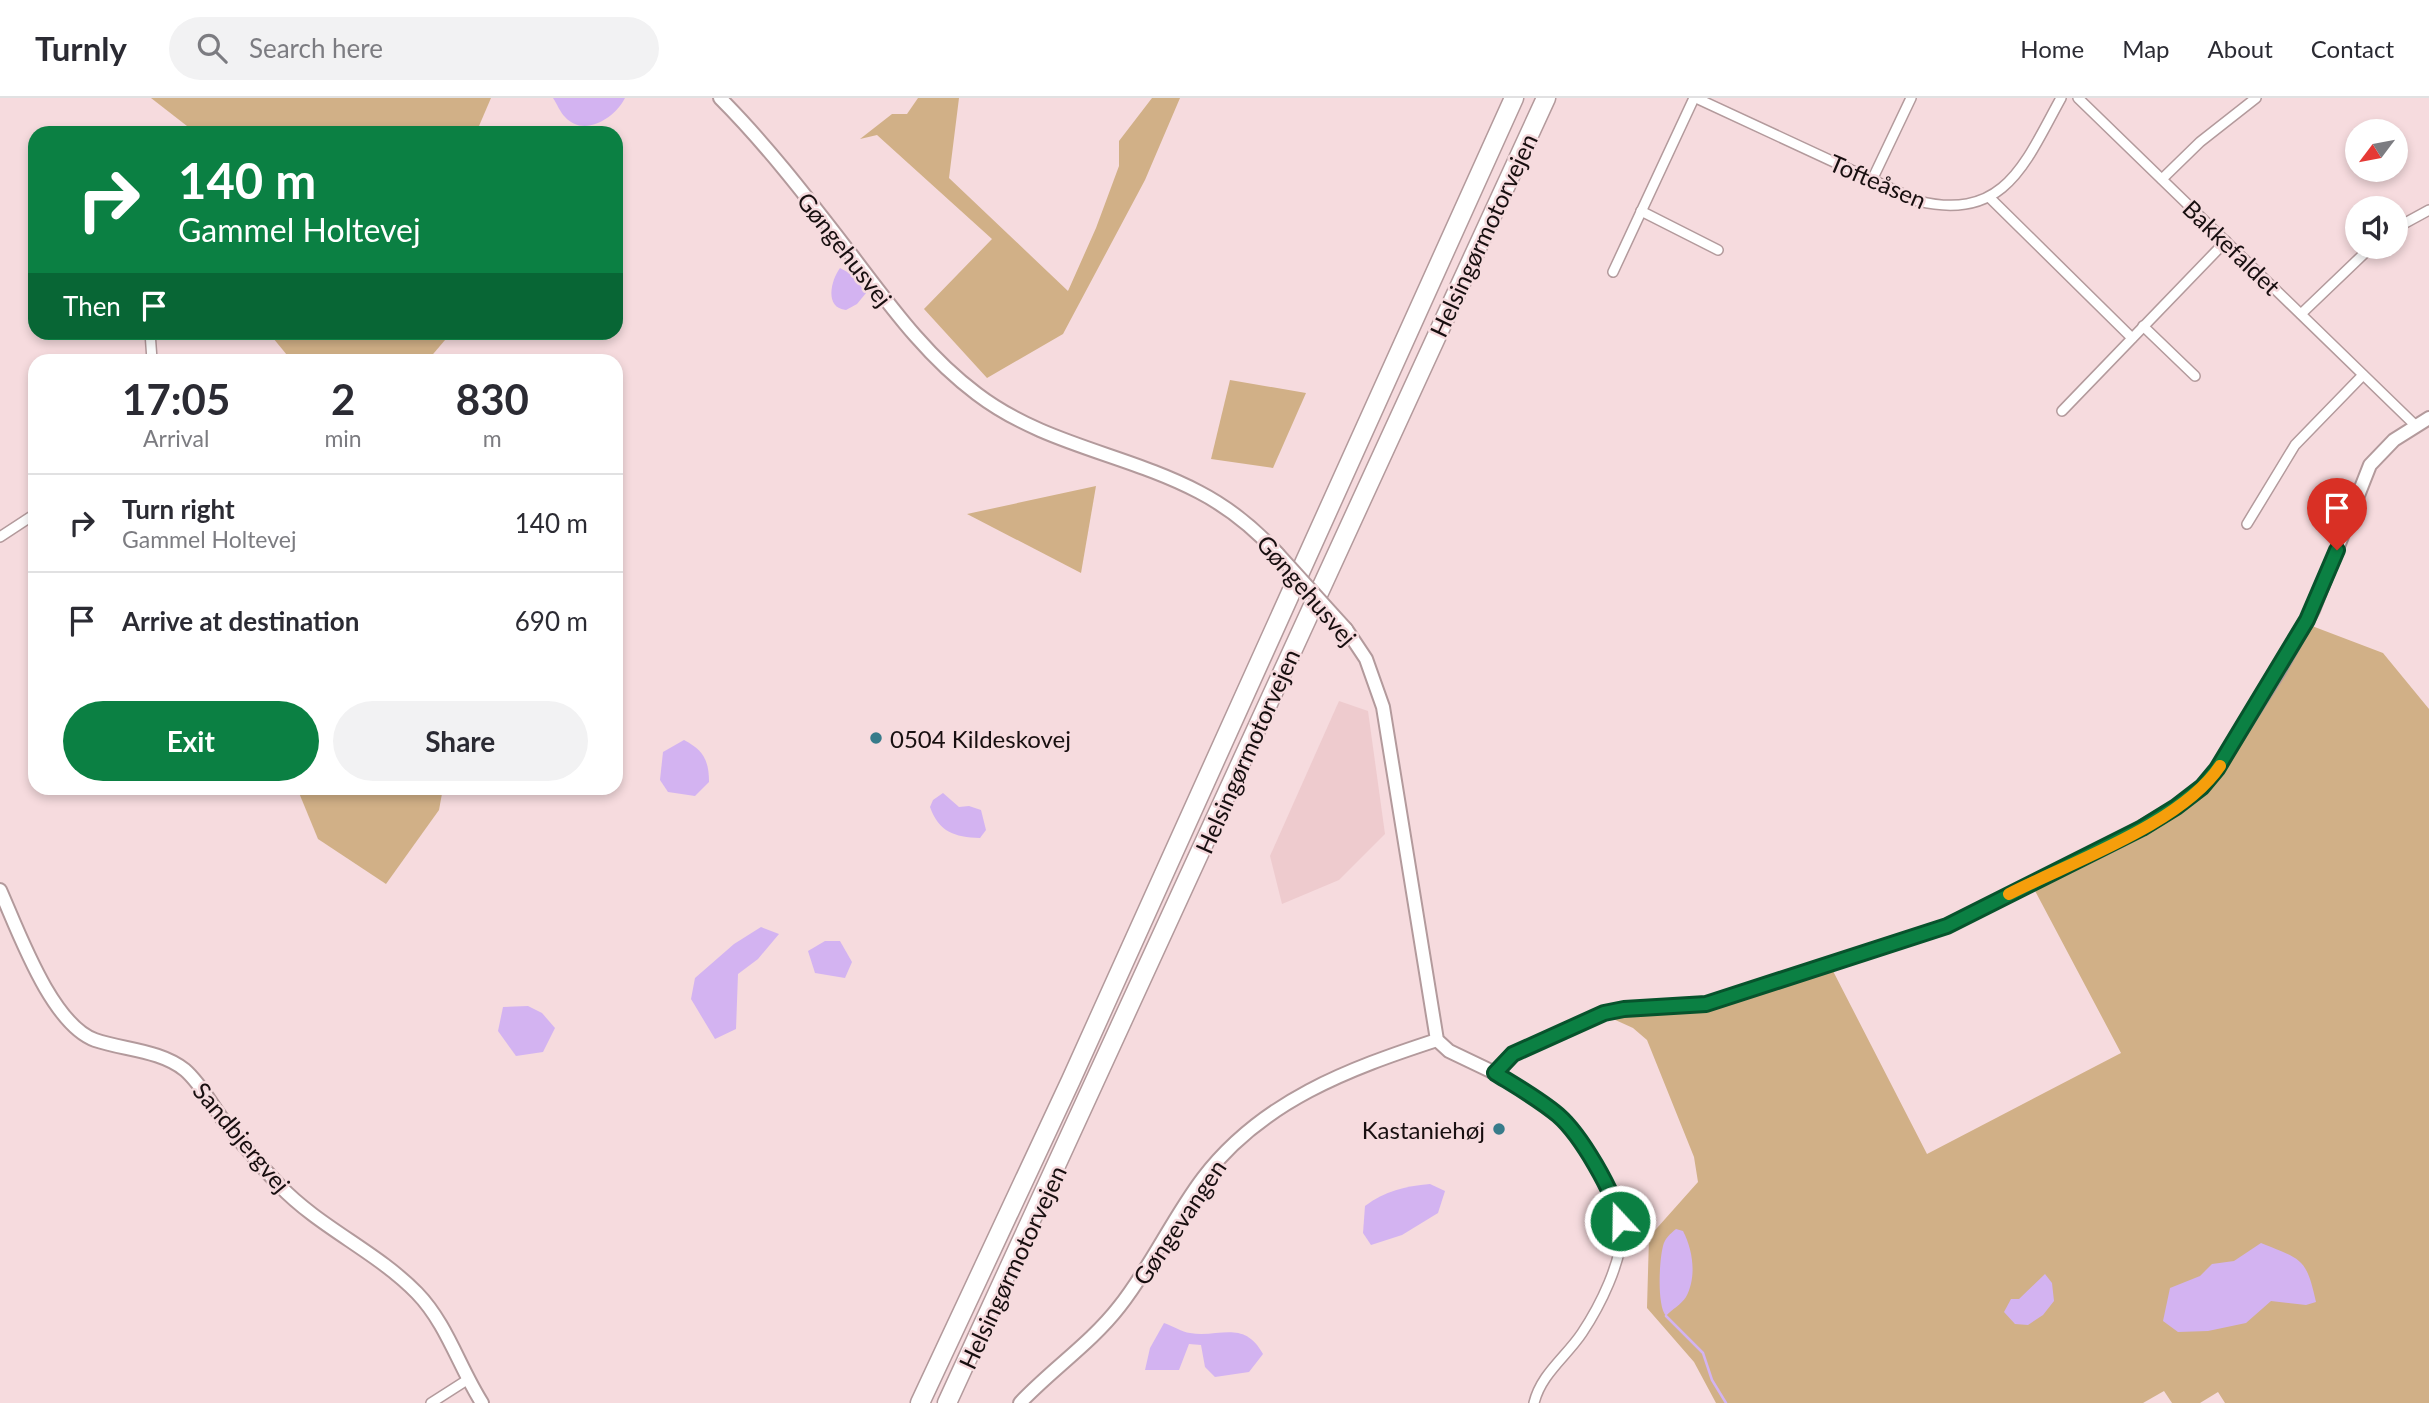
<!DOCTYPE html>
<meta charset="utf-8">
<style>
:root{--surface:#fff;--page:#f2f2f3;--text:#2b2b33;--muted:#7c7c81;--line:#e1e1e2;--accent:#0b8043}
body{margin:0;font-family:Lato,sans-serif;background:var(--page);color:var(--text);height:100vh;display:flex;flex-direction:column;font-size:26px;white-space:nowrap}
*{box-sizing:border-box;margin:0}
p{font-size:23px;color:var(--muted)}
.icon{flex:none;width:38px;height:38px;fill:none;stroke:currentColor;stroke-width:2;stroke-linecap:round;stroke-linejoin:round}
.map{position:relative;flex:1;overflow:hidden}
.panel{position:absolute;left:28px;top:256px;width:595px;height:441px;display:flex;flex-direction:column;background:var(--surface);border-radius:21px;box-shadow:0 4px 10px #0003}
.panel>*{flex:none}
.banner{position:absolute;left:28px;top:28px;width:595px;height:214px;border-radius:21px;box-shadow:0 4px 10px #0003;background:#0b8043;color:#fff;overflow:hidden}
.needle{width:46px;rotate:238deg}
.fabs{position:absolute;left:2345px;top:21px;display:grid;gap:14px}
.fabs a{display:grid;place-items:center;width:63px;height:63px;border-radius:50%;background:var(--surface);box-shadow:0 4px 10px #0003;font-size:35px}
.pin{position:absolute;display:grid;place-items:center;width:60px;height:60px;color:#fff;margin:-72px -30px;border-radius:50% 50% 50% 0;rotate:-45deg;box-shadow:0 0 7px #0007}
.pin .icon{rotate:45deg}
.me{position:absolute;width:77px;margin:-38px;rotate:339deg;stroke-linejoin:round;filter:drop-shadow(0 0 5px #0008)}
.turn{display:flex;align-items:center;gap:24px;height:147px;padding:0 35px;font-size:32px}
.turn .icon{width:91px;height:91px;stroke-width:2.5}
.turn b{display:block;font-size:49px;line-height:60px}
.then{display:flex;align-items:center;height:66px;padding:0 35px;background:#0003;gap:14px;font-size:26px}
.eta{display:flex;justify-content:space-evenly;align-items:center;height:119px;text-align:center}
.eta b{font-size:42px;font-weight:700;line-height:49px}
.cta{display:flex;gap:14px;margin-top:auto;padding:14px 35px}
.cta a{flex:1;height:80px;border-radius:42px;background:var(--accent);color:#fff;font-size:28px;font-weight:700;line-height:80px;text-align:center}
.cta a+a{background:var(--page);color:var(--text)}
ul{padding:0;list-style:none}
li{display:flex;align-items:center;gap:21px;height:98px;padding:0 35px;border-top:2px solid var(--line)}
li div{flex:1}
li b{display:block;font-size:26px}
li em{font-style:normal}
header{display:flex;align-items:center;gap:42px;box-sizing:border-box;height:98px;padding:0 35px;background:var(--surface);border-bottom:2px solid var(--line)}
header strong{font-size:33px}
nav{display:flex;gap:38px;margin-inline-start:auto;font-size:24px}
.search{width:490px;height:63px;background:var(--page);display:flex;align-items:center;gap:18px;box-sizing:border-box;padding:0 24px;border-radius:38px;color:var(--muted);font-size:26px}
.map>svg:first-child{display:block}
.built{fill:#eecbce}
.green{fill:#d1b087}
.water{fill:#d3b3f1}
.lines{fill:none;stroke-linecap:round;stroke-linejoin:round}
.stream{stroke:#d3b3f1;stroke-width:2.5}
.street-casing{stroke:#b39a9c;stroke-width:12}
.secondary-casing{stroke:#b39a9c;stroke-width:16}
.highway-casing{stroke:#b39a9c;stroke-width:21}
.street{stroke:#fff;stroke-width:9}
.secondary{stroke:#fff;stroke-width:12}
.highway{stroke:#fff;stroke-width:18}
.secondary-bridge-casing{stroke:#b39a9c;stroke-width:16;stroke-linecap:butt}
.secondary-bridge{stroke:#fff;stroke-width:12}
.route-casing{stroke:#07532c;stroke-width:18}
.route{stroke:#0b8043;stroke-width:12}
.slow{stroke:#f59e0b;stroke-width:12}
.poi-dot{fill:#377b8a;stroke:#f6dbde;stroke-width:2.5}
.labels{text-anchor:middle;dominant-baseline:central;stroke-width:5;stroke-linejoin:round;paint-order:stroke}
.street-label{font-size:24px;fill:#180f10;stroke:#f6dbde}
.poi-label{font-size:24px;fill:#180f10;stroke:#f6dbde;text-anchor:start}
</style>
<header>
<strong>Turnly</strong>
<div class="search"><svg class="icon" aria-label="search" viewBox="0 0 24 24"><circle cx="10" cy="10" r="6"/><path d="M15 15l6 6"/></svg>Search here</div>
<nav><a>Home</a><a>Map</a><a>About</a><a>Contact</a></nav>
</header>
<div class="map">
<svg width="2429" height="1305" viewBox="0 0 2429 1305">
<rect width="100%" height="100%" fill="#f6dbde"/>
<polygon class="built" points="1339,603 1368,613 1385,736 1339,782 1282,806 1270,758"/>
<g class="green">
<polygon points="151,0 491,0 476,35 196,35"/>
<polygon points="918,0 959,0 949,80 1068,193 1096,130 1119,68 1119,43 1152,0 1180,0 1145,82 1063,236 987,280 924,211 992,141 877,37 860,41 892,16 907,16"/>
<polygon points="269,235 451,235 428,262 291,262"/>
<polygon points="1230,282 1306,295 1273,370 1211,361"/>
<polygon points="1096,388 1081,475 967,416"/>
<path d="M2312 528 2383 555 2429 611V1305H2225L2218 1294 2200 1305H2172L2164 1293 2143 1305H1716L1694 1264 1647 1210 1649 1139 1698 1084 1694 1059 1647 942 1633 930 1611 920C1641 911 1673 918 1703 912 1747 903 1790 886 1833 873L1927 1056 2121 955 2033 789 2134 742 2209 691Z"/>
<polygon points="297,690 443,690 439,712 386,786 318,741"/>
</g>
<g class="water">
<path d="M553 0H625C615 20 584 40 565 19 560 14 557 6 553 0Z"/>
<path d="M840 170 851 176 866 195 857 206 846 212C824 210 831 182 840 170Z"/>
<path d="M684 642C703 652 709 662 709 684L695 698 668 694 660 682 663 654Z"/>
<path d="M943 695 959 709 969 708 981 712 986 732 980 740C954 739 939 734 930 709L933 702Z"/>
<polygon points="761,829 779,836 758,861 738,876 736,931 715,941 691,901 695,880 734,846"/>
<polygon points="825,843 840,843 852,864 845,880 815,875 808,853"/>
<polygon points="528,908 542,915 555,930 543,954 516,958 498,933 503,909"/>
<path d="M1430 1086 1445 1093 1438 1115 1402 1137 1371 1147 1363 1135 1365 1108C1385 1093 1405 1088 1430 1086Z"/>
<path d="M1676 1131 1683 1133C1693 1152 1697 1179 1686 1199 1681 1207 1672 1211 1666 1218 1657 1208 1659 1164 1663 1148 1665 1140 1670 1136 1676 1131Z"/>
<path d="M2261 1145C2302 1162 2306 1159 2316 1204L2306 1207 2271 1203 2246 1225 2208 1233 2178 1234 2163 1223 2170 1190 2200 1178 2212 1166 2234 1163Z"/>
<polygon points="2045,1176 2052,1185 2054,1203 2043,1217 2028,1227 2015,1226 2004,1214 2011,1201 2019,1201"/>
<path d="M1164 1225C1173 1228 1182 1234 1190 1235 1219 1240 1244 1221 1263 1256L1249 1274 1215 1279 1205 1269 1201 1247 1189 1246 1179 1272H1145L1150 1250Z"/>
</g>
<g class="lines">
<polyline class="stream" points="1666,1218 1703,1255 1712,1282 1726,1305"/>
<defs>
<g id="street">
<path d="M1696 0 1918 103C2005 124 2025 65 2061 0"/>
<polyline points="2078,0 2416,328"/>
<polyline points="2162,81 2200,44 2256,0"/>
<polyline points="1872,82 1911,0"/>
<polyline points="1990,100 2132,240"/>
<polyline points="1641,113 1718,152"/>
<polyline points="2396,130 2429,112"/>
<polyline points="1613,174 1694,0"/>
<polyline points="2301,216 2371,149"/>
<polyline points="2143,228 2195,278"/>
<polyline points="150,234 152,262"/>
<polyline points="2062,313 2226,143"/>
<polyline points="2247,426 2295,347 2363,277"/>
<polyline points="0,439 35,416"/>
<path d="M1495 975C1516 989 1543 1001 1561 1020 1582 1041 1621 1101 1622 1131 1622 1164 1600 1208 1582 1235 1566 1259 1541 1276 1534 1305"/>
<polyline points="431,1305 467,1282"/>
</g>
<g id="secondary">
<path d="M720 0C767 47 809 102 850 155 889 206 925 257 977 296 1044 347 1127 356 1199 394 1230 410 1255 431 1278 456"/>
<polyline points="1346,531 1366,561 1383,609 1437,942 1449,953 1495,975 1513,956 1604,915 1624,911 1706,906 1946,828 2122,741 2176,709 2202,689 2217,671 2279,573 2313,512 2370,367 2394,342 2429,320"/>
<path d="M0 792C18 832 51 926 95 942 124 952 160 952 185 972 201 986 211 1006 224 1023 241 1045 260 1067 279 1087 320 1130 376 1153 417 1195 447 1226 459 1269 482 1305"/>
<path d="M1020 1305C1051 1272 1091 1245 1119 1209 1151 1169 1172 1121 1203 1080 1262 1003 1348 971 1437 942"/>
</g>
<g id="highway">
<polyline points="920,1305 1071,982 1514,0"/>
<polyline points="947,1305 1546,0"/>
</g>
</defs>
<use href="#street" class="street-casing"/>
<use href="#secondary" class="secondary-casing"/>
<use href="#highway" class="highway-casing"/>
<use href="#street" class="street"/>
<use href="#secondary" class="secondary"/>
<use href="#highway" class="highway"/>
<defs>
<polyline id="secondary-bridge" points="1278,456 1346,531"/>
</defs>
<use href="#secondary-bridge" class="secondary-bridge-casing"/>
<use href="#secondary-bridge" class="secondary-bridge"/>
</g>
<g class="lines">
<defs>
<path id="route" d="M1620 1123C1614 1094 1581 1037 1558 1017 1539 1001 1516 988 1495 975L1513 956 1604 915 1624 911 1706 906 1947 828 2142 730 2176 709 2202 689 2217 671 2307 522 2337 452"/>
</defs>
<use href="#route" class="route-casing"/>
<use href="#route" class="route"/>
<path class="slow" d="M2009 796C2071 764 2181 726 2220 668"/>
</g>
<g class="poi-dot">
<circle cx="876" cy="640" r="7"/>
<circle cx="1499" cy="1031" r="7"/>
</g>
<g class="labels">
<g class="street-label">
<text transform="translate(1878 83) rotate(23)">Tofteåsen</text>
<text transform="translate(1483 137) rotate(-65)">Helsingørmotorvejen</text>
<text transform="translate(2232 149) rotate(44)">Bakkefaldet</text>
<text transform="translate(845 151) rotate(52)">Gøngehusvej</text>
<text transform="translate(1307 492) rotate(49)">Gøngehusvej</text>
<text transform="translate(1247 653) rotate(-66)">Helsingørmotorvejen</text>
<text transform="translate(242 1039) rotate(50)">Sandbjergvej</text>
<text transform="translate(1179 1124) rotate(-56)">Gøngevangen</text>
<text transform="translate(1012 1169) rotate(-65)">Helsingørmotorvejen</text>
</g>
<g class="poi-label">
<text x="890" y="640">0504 Kildeskovej</text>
<text x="1485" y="1031" text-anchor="end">Kastaniehøj</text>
</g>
</g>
</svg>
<div class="fabs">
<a><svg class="needle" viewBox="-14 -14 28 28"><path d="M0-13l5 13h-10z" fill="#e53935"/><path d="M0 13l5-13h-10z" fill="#7c7c81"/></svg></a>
<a><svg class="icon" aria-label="sound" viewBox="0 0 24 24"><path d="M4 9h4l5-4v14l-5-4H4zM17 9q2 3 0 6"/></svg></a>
</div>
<div class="pin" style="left:2337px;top:452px;background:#d93025"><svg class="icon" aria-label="arrive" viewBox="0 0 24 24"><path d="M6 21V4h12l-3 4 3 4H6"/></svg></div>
<svg class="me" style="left:1620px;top:1123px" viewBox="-20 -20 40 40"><circle r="17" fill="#0b8043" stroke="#fff" stroke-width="3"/><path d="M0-11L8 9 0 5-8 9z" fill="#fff"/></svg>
<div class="banner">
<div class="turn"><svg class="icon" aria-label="right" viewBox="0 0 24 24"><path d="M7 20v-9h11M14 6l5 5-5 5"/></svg><div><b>140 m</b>Gammel Holtevej</div></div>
<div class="then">Then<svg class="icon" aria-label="arrive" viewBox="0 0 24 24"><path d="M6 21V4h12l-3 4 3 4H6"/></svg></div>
</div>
<section class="panel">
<div class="eta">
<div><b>17:05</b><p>Arrival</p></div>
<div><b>2</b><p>min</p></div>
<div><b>830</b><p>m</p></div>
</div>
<ul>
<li><svg class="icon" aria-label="right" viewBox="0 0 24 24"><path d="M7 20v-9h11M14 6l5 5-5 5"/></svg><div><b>Turn right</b><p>Gammel Holtevej</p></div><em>140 m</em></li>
<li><svg class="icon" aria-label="arrive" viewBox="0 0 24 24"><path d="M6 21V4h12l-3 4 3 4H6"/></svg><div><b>Arrive at destination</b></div><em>690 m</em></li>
</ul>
<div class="cta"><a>Exit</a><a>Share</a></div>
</section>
</div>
